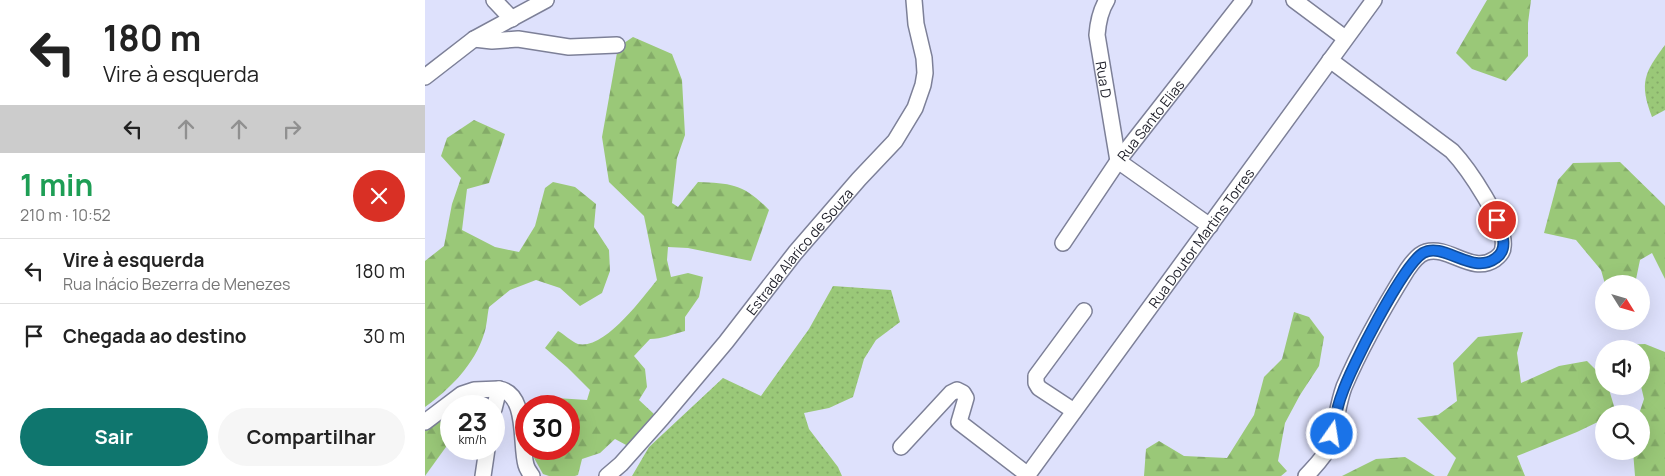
<!DOCTYPE html>
<html lang="pt">
<meta charset="utf-8">
<style>
:root{--surface:#fff;--page:#f6f6f6;--text:#222;--muted:#767676;--line:#e0e0e0;--accent:#0f766e}
body{margin:0;font-family:Manrope,sans-serif;background:var(--page);color:var(--text);height:100vh;display:flex;flex-direction:column;font-size:19px;white-space:nowrap}
*{box-sizing:border-box;margin:0}
p{font-size:16px;color:var(--muted)}
.icon{flex:none;width:28px;height:28px;fill:none;stroke:currentColor;stroke-width:2;stroke-linecap:round;stroke-linejoin:round}
.map{position:relative;flex:1;overflow:hidden}
.side{display:flex;flex-direction:column;background:var(--surface);width:425px}
.side>*{flex:none}
.guide{background:#fff;color:var(--text);overflow:hidden}
.needle{width:32px;rotate:127deg}
.tools{position:absolute;left:1170px;top:275px;display:grid;gap:10px}
.tools a{display:grid;place-items:center;width:55px;height:55px;border-radius:50%;background:var(--surface);box-shadow:0 5px 20px #0002;font-size:25px}
.speed{position:absolute;left:15px;top:395px;display:flex;gap:10px;font-size:25px;font-weight:700;text-align:center}
.speed>*{display:grid;place-content:center;width:65px;height:65px;border-radius:50%;background:var(--surface);box-shadow:0 5px 20px #0002;line-height:1}
.speed small{font-size:12px;font-weight:400}
.speed .limit{border:8px solid #d22;background:#fff;color:#111}
.pin{position:absolute;display:grid;place-items:center;width:42px;height:42px;color:#fff;margin:-21px;border:2px solid #fff;border-radius:50%;box-shadow:0 1px 5px #0007}
.me{position:absolute;width:55px;margin:-28px;rotate:13deg;stroke-linejoin:round;filter:drop-shadow(0 0 4px #0008)}
.turn{display:flex;align-items:center;gap:18px;height:105px;padding:0 20px;font-size:22px}
.turn .icon{width:65px;height:65px;stroke-width:2.5}
.turn b{display:block;font-size:35px;line-height:42px}
.lanes{display:flex;align-items:center;height:48px;padding:0 20px;background:#0003;justify-content:center;gap:25px;direction:ltr}
.lanes .off{opacity:.35}
.round{display:grid;place-items:center;flex:none;width:52px;height:52px;border-radius:26px;background:var(--page)}
.head{display:flex;align-items:center;justify-content:space-between;height:85px;padding:0 20px}
h1{font-size:30px;font-weight:700;line-height:38px;color:#1e9e55}
.action{display:flex;gap:10px;margin-top:auto;padding:10px 20px}
.action a{flex:1;height:58px;border-radius:30px;background:var(--accent);color:#fff;font-size:20px;font-weight:700;line-height:58px;text-align:center}
.action a+a{background:var(--page);color:var(--text)}
ul{padding:0;list-style:none}
li{display:flex;align-items:center;gap:15px;height:65px;padding:0 20px;border-top:1px solid var(--line)}
li div{flex:1}
li b{display:block;font-size:19px}
li em{font-style:normal}
main{display:flex;flex:1;min-height:0}
.map>svg:first-child{display:block}
.grass{fill:url(#grass-dots)}
.forest{fill:url(#forest-firs)}
.lines{fill:none;stroke-linecap:round;stroke-linejoin:round}
.minor-casing{stroke:#7d8098;stroke-width:18}
.minor{stroke:#fff;stroke-width:15}
.route-casing{stroke:#114b97;stroke-width:12}
.route{stroke:#1a73e8;stroke-width:9}
.labels{text-anchor:middle;dominant-baseline:central;stroke-width:5;stroke-linejoin:round;paint-order:stroke}
.street-label{font-size:14px;fill:#1e1f29;stroke:#dee1fc}
</style>
<main>
<section class="side">
<div class="guide">
<div class="turn"><svg class="icon" aria-label="left" viewBox="0 0 24 24"><path d="M17 20v-9H6M10 6l-5 5 5 5"/></svg><div><b>180 m</b>Vire à esquerda</div></div>
<div class="lanes"><svg class="icon" aria-label="left" viewBox="0 0 24 24"><path d="M17 20v-9H6M10 6l-5 5 5 5"/></svg><svg class="icon off" aria-label="ahead" viewBox="0 0 24 24"><path d="M12 20V5M6 11l6-6 6 6"/></svg><svg class="icon off" aria-label="ahead" viewBox="0 0 24 24"><path d="M12 20V5M6 11l6-6 6 6"/></svg><svg class="icon off" aria-label="right" viewBox="0 0 24 24"><path d="M7 20v-9h11M14 6l5 5-5 5"/></svg></div>
</div>
<div class="head"><div><h1>1 min</h1><p>210 m · 10:52</p></div><a class="round" style="background:#d93025;color:#fff"><svg class="icon" aria-label="close" viewBox="0 0 24 24"><path d="M6 6l12 12M18 6L6 18"/></svg></a></div>
<ul>
<li><svg class="icon" aria-label="left" viewBox="0 0 24 24"><path d="M17 20v-9H6M10 6l-5 5 5 5"/></svg><div><b>Vire à esquerda</b><p>Rua Inácio Bezerra de Menezes</p></div><em>180 m</em></li>
<li><svg class="icon" aria-label="arrive" viewBox="0 0 24 24"><path d="M6 21V4h12l-3 4 3 4H6"/></svg><div><b>Chegada ao destino</b></div><em>30 m</em></li>
</ul>
<div class="action"><a>Sair</a><a>Compartilhar</a></div>
</section>
<div class="map">
<svg width="1240" height="476" viewBox="0 0 1240 476">
<defs>
<pattern id="grass-dots" width="8" height="8" patternUnits="userSpaceOnUse" patternTransform="scale(1.25)"><rect width="8" height="8" fill="#9ac878"/><path d="M2 2h.1M6 6h.1" fill="none" stroke="#84ab68" stroke-width="1.8" stroke-linecap="round"/></pattern>
<pattern id="forest-firs" width="22" height="20" patternUnits="userSpaceOnUse" patternTransform="scale(1.25)"><rect width="22" height="20" fill="#9ac878"/><path d="M5 1l3.5 6h-7zM16 11l3.5 6h-7z" fill="#84ab68"/></pattern>
</defs>
<rect width="100%" height="100%" fill="#dee1fc"/>
<g class="grass">
<path d="M1240 45V110L1227 117C1214 83 1219 73 1240 45Z"/>
<polygon points="408,286 466,290 475,322 451,340 439,359 428,397 404,408 379,413 384,429 413,467 417,476 207,476 224,447 298,378 336,396 384,329"/>
</g>
<g class="forest">
<polygon points="1062,0 1106,0 1103,23 1103,56 1081,81 1047,69 1031,53"/>
<path d="M208 37 247 54 257 80 260 135 252 158 247 203 253 207 273 182C307 183 320 185 344 210L326 261 263 248 243 247 242 260 246 277 263 273 278 277 274 297 260 317V331C248 334 237 339 225 339L209 356 220 369 222 387 214 400 229 414 203 446 190 439 175 453 157 459 153 475 150 476H124L118 474 104 449H144V406H112L115 403 131 398 162 400 165 390 142 367 120 348 133 331C139 334 147 342 153 344 180 350 217 298 232 280L219 216 184 182 177 137 193 47Z"/>
<path d="M49 120 80 134 64 183 42 189 37 230 70 247 94 252 110 226 120 188 128 182 150 187 171 204 169 227 184 250 185 271 177 293 155 306 135 288 111 280 85 290 64 307C62 316 62 326 59 334 50 364 24 390 0 407V261L19 246 27 204 36 178 16 156 22 138Z"/>
<polygon points="1195,162 1240,206 1240,279 1227,253 1215,260 1210,284 1180,284 1176,270 1151,240 1119,233 1133,180 1148,163"/>
<polygon points="869,312 884,317 899,337 894,366 875,395 860,423 853,461 862,471 856,476 719,476 721,449 734,441 759,456 802,458 829,415 839,377 857,359"/>
<polygon points="1098,332 1092,353 1096,383 1134,366 1162,361 1179,378 1179,386 1183,386 1191,413 1179,414 1179,419 1152,432 1092,456 1100,476 1022,476 1031,458 992,418 1013,415 1032,401 1028,363 1053,337"/>
<polygon points="1220,344 1240,352 1240,476 1210,476 1208,451 1216,451 1216,414 1214,414 1219,399 1216,386 1216,349 1196,349 1194,345"/>
<polygon points="26,409 26,440 0,476 0,428"/>
<polygon points="980,457 1010,476 917,476 951,459"/>
</g>
<g class="lines">
<defs>
<g id="minor">
<polyline points="69,0 87,19"/>
<path id="s1" d="M682 0C675 11 673 22 672 35L693 161 785 226"/>
<polyline points="869,0 920,38"/>
<polyline points="49,39 67,41 93,39 144,47 192,45"/>
<polyline points="0,77 49,39 121,0"/>
<path id="s2" d="M638 243 693 161 819 0"/>
<path d="M69 409 74 389C103 394 95 444 101 465 102 469 105 473 107 476"/>
<polyline points="649,411 614,388 611,383 611,376 659,311"/>
<polyline points="0,422 37,394 49,390 74,389"/>
<polyline points="476,447 526,393 532,390 538,393 541,398 534,422 603,475"/>
<polyline points="58,476 62,449"/>
<path id="s3" d="M182 476 196 464 237 418 301 342 370 253 434 179 470 141 490 108 498 85 500 73 499 58 491 24 489 0"/>
<path id="s4" d="M602 476 949 0"/>
<path d="M881 476C889 467 900 457 904 446 911 427 912 406 919 387 936 347 959 307 982 270 986 264 994 254 1001 252 1024 245 1047 275 1070 259 1074 256 1078 252 1078 247 1082 224 1042 167 1027 151L905 60"/>
</g>
</defs>
<use href="#minor" class="minor-casing"/>
<use href="#minor" class="minor"/>
</g>
<g class="lines">
<defs>
<path id="route" d="M907 434C910 421 912 406 917 394 925 369 978 265 998 253 1019 241 1047 276 1071 258 1084 249 1077 233 1072 220"/>
</defs>
<use href="#route" class="route-casing"/>
<use href="#route" class="route"/>
</g>
<g class="labels">
<g class="street-label">
<text stroke="none"><textPath href="#s1" startOffset="82">Rua D</textPath></text>
<text stroke="none"><textPath href="#s2" startOffset="151">Rua Santo Elias</textPath></text>
<text stroke="none"><textPath href="#s4" startOffset="295">Rua Doutor Martins Torres</textPath></text>
<text stroke="none"><textPath href="#s3" startOffset="296">Estrada Alarico de Souza</textPath></text>
</g>
</g>
</svg>
<div class="tools">
<a><svg class="needle" viewBox="-14 -14 28 28"><path d="M0-13l5 13h-10z" fill="#e53935"/><path d="M0 13l5-13h-10z" fill="#767676"/></svg></a>
<a><svg class="icon" aria-label="sound" viewBox="0 0 24 24"><path d="M4 9h4l5-4v14l-5-4H4zM17 9q2 3 0 6"/></svg></a>
<a><svg class="icon" aria-label="search" viewBox="0 0 24 24"><circle cx="10" cy="10" r="6"/><path d="M15 15l6 6"/></svg></a>
</div>
<div class="speed"><div>23<small>km/h</small></div><div class="limit">30</div></div>
<div class="pin" style="left:1072px;top:220px;background:#d93025"><svg class="icon" aria-label="arrive" viewBox="0 0 24 24"><path d="M6 21V4h12l-3 4 3 4H6"/></svg></div>
<svg class="me" style="left:907px;top:434px" viewBox="-20 -20 40 40"><circle r="17" fill="#1a73e8" stroke="#fff" stroke-width="3"/><path d="M0-11L8 9 0 5-8 9z" fill="#fff"/></svg>
</div>
</main>
